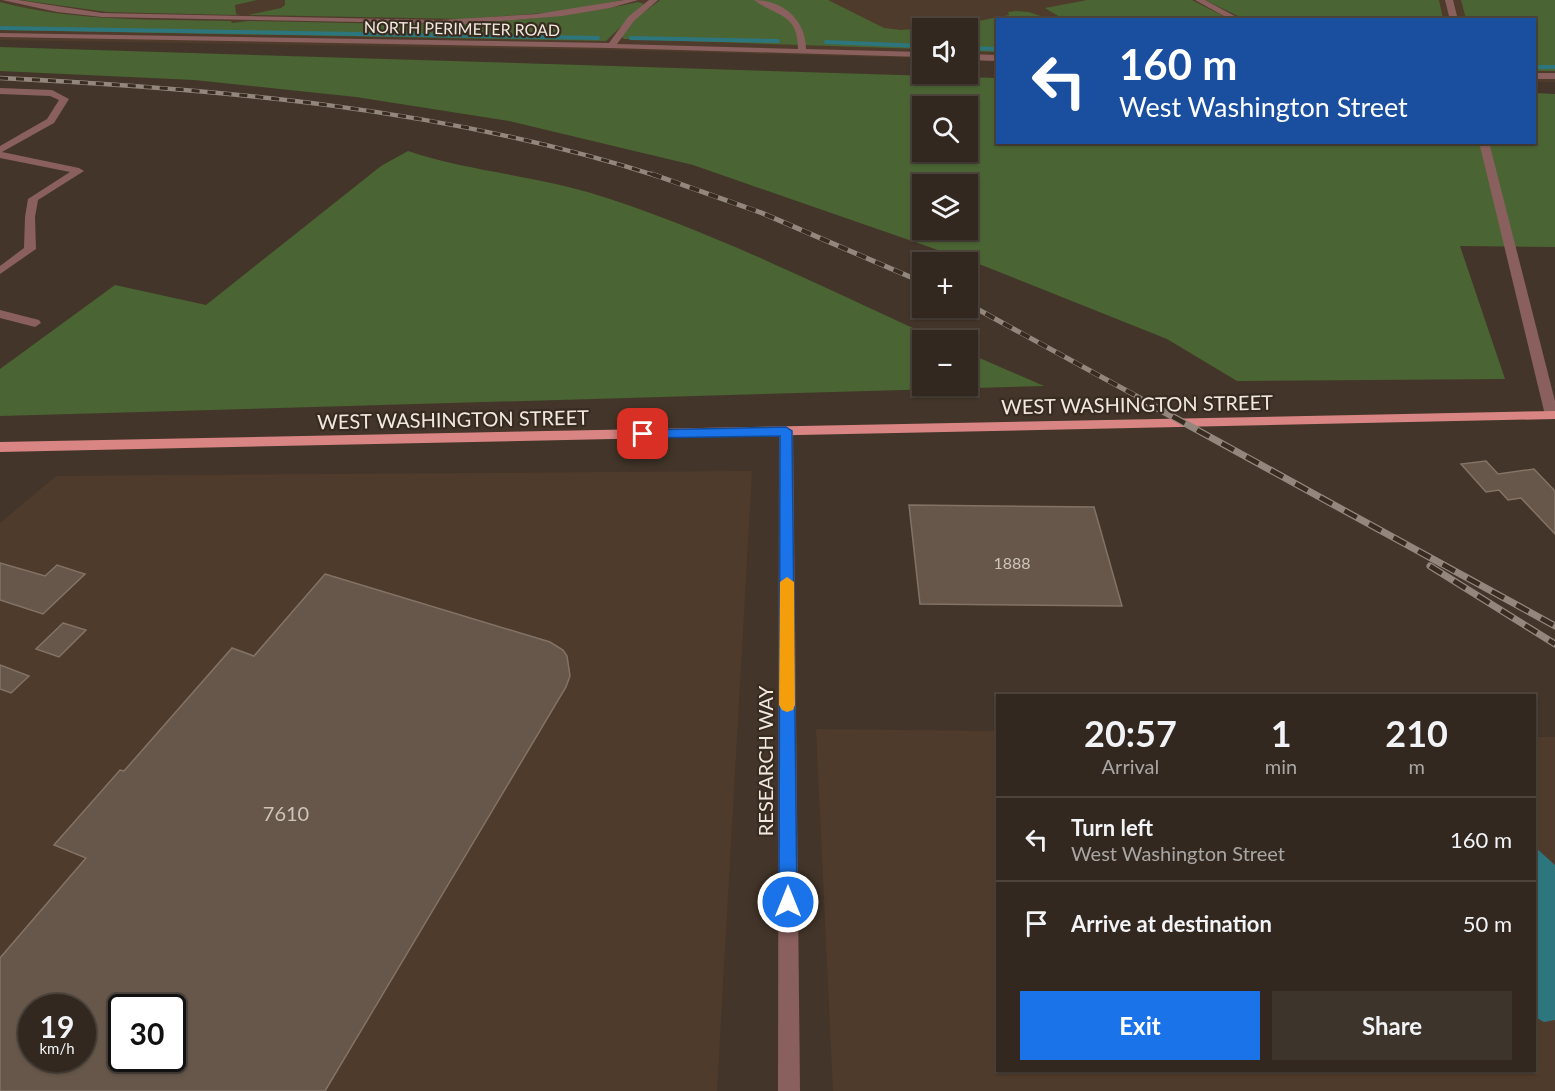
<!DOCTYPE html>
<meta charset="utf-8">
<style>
:root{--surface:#32281f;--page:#3d342c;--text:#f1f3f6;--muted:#a8a6a4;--line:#4d443d;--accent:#1a73e8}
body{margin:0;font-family:Lato,sans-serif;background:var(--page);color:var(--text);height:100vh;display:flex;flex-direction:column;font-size:22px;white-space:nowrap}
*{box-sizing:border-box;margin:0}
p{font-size:20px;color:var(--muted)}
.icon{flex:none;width:33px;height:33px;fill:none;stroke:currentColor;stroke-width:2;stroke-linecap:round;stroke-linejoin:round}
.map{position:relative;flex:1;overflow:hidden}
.side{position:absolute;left:996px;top:694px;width:540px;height:378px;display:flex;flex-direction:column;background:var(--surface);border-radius:0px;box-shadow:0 2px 4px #0004,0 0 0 2px var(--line)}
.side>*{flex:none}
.guide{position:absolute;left:996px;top:18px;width:540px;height:126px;border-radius:0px;box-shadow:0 2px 4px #0004,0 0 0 2px var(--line);background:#1a4fa0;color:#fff;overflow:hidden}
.fabs{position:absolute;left:912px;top:18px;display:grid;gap:12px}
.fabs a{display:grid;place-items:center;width:66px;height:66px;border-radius:0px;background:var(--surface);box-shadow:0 2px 4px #0004,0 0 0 2px var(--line);font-size:30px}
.speed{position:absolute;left:18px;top:994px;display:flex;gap:12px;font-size:30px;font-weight:700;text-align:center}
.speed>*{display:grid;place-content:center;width:78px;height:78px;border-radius:50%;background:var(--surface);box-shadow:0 2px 4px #0004,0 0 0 2px var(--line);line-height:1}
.speed small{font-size:15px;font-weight:400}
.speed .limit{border:3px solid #111;border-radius:9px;background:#fff;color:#111}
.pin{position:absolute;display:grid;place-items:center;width:51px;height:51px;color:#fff;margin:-26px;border-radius:12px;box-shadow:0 3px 9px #0006}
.me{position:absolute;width:66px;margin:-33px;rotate:0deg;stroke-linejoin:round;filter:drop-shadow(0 0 4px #0008)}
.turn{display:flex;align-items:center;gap:21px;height:126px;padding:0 24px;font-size:27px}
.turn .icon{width:78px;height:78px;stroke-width:2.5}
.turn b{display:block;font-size:42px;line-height:51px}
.eta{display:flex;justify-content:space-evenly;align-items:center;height:102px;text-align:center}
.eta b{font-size:36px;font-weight:700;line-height:42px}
.button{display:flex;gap:12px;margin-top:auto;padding:12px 24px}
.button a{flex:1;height:69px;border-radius:0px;background:var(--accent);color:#fff;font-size:24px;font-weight:700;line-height:69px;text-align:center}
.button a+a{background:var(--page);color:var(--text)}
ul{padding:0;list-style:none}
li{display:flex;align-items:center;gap:18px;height:84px;padding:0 24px;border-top:2px solid var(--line)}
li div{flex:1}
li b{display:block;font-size:22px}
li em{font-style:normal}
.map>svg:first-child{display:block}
.built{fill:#4f3b2b;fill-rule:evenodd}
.green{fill:#4a6433;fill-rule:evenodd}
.water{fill:#2d767d}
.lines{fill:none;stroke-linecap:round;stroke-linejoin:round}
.stream{stroke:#2d767d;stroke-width:4}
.building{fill:#66574a;stroke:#837366;stroke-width:1.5;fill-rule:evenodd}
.minor{fill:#89605e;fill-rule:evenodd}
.major{fill:#d88583;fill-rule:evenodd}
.rail-far2-casing{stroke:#93877d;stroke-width:4.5}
.rail-far1-casing{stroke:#93877d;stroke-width:5}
.rail-casing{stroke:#93877d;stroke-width:7}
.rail-far2{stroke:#382b1f;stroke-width:3;stroke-dasharray:8;stroke-linecap:butt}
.rail-far1{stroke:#382b1f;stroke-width:4;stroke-dasharray:10;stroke-linecap:butt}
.rail{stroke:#382b1f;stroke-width:4.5;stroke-dasharray:14;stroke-linecap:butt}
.route{fill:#1a73e8;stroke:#114b97;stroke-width:1.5}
.slow{fill:#f59e0b}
.labels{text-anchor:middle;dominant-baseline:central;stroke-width:4.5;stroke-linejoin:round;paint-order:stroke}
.far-street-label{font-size:16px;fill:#f1e8e0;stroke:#382b1f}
.number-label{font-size:16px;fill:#cec4ba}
.street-label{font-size:20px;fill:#f1e8e0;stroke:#382b1f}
.near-number-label{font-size:20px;fill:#cec4ba}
</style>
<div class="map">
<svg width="1555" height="1091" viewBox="0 0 1555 1091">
<rect width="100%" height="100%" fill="#433529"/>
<g class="built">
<polygon points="0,0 1555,0 1555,82 1535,82 1534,20 998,20 997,62 968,60 968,28 922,28 922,58 608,50 0,40"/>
<path d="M752 471 717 1091H0V523L56 476ZM32 1008H82V1059H32ZM122 1008H172V1059H122Z"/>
<polygon points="816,729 997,731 998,1071 1534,1071 1535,737 1555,737 1555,1091 833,1091"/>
</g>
<g class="green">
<polygon points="21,0 257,0 235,5 236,14 239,15 235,15 107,12"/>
<polygon points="285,0 623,0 556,12 464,19 248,15 281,8 285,5"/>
<polygon points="660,0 828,0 884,28 901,30 923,28 922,49 624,39 621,36 635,19"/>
<polygon points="1087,0 1192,0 1229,19 1063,19 1045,8"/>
<polygon points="1205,0 1439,0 1443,19 1244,19"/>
<polygon points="1461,0 1555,0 1555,71 1535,71 1534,20 1466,19"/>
<path d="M0 2C75 22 154 19 231 21L232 23 248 21C379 23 509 31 638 2L644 4 606 41 0 30Z"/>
<polygon points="1015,11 1029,12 1049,19 998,20 997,52 968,51 968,28 943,28 1009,15 1008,12"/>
<path d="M0 47 997 78 998 142H1534L1535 93 1555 94V247L1460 246 1505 379 1237 381 1167 339 984 266 693 165 509 121 356 97 194 80 0 71ZM922 106H968V152H922ZM922 184H968V230H922Z"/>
<path d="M408 151C467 171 531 175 591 193 708 229 827 289 939 340H922V386H968V353L1044 386 0 416V369L115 285 206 305 381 166Z"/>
</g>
<polygon class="water" points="1535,847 1555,865 1555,1020 1544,1022 1535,1017"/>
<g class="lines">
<g class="stream">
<polyline points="0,28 598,38"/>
<polyline points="631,38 778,41"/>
<polyline points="826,42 922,46"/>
<polyline points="968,48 998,49"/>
<polyline points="1534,67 1555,67"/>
</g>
</g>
<g class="building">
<polygon points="1486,461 1498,474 1534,469 1555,491 1555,534 1521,498 1508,500 1499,490 1486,492 1461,464"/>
<polygon points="909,505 1094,507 1122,606 920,604"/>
<polygon points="0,563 45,576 57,565 85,574 43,614 0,600"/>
<path d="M325 574 550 642 563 650 567 656 570 676 566 687 325 1091H0V958L86 858 54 845 120 770 124 771 232 648 254 656ZM32 1008H82V1059H32ZM122 1008H172V1059H122Z"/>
<polygon points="63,623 86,630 59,657 36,649"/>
<polygon points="0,665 29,676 11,693 0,689"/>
</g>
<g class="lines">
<g class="minor">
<polygon points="2,0 18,0 102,13 440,20 537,14 624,0 638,0 610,8 562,16 464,24 102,17 57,12"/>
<path d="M649 0H658L634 21 617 44 798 49C798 13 777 17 754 0 783 0 806 20 806 49L922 52V57L611 48 0 37V33L609 43 628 17Z"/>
<polygon points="1195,0 1205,0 1242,20 1231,20"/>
<polygon points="1445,0 1453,0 1458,20 1450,20"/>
<polygon points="968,54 998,55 998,61 968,60"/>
<rect x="1534" y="73" width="21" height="6"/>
<polygon points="0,88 52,90 69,99 54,123 2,152 79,168 84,171 38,200 35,217 36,249 0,274 0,266 24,248 25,217 28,199 70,172 0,158 0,146 47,119 59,100 50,96 0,94"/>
<polygon points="1479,142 1489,142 1555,401 1555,419 1552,419 1545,415"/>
<polygon points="0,310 39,320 41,323 35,327 0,318"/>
<polygon points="786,427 793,431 800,1091 778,1091 779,431"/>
</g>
<polygon class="major" points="1555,411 1555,419 0,452 0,442"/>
<defs>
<path id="rail-far2" d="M0 78C221 89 444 108 657 176"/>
<g id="rail-far1">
<polyline points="652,174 762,213 922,282"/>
<polyline points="968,304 1151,404"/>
</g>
<g id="rail">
<polyline points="1148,403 1555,626"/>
<polyline points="1430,566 1555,644"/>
</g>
</defs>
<use href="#rail-far2" class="rail-far2-casing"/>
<use href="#rail-far1" class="rail-far1-casing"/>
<use href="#rail" class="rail-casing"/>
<use href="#rail-far2" class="rail-far2"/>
<use href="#rail-far1" class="rail-far1"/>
<use href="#rail" class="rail"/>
</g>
<polygon class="route" points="786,427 792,431 797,902 794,909 788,911 782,909 779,902 780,436 643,438 636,434 643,430"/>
<polygon class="slow" points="787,577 794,582 795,705 793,710 787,712 782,710 779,705 780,582"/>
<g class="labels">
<g class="far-street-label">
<text transform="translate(462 28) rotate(1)">NORTH PERIMETER ROAD</text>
</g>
<g class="number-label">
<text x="1012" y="562">1888</text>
</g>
<g class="street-label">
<text transform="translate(1137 404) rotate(-1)">WEST WASHINGTON STREET</text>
<text transform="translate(453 419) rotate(-1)">WEST WASHINGTON STREET</text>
<text transform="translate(765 761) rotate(-90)">RESEARCH WAY</text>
</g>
<g class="near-number-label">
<text x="286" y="813">7610</text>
</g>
</g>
</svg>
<div class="fabs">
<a><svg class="icon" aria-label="sound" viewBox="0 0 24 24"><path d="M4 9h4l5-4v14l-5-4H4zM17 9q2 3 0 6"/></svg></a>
<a><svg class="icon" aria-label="search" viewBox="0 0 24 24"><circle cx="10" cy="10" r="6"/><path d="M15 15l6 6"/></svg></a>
<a><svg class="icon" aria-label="layers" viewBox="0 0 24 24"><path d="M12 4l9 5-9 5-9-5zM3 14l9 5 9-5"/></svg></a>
<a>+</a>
<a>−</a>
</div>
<div class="speed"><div>19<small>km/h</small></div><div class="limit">30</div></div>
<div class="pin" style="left:643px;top:434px;background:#d93025"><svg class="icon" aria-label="arrive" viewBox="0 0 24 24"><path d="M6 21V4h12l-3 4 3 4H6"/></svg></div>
<svg class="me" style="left:788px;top:902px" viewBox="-20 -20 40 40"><circle r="17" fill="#1a73e8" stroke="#fff" stroke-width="3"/><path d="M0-11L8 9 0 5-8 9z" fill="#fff"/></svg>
<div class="guide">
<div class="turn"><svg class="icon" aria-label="left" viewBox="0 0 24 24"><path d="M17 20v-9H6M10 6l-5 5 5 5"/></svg><div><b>160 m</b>West Washington Street</div></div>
</div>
<section class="side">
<div class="eta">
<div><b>20:57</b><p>Arrival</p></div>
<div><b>1</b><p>min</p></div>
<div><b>210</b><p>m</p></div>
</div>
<ul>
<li><svg class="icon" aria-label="left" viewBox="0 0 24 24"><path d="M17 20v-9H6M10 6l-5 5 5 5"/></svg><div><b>Turn left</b><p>West Washington Street</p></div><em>160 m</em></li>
<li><svg class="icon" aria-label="arrive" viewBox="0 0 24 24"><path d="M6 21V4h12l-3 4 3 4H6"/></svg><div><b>Arrive at destination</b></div><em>50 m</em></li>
</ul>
<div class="button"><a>Exit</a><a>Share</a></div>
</section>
</div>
